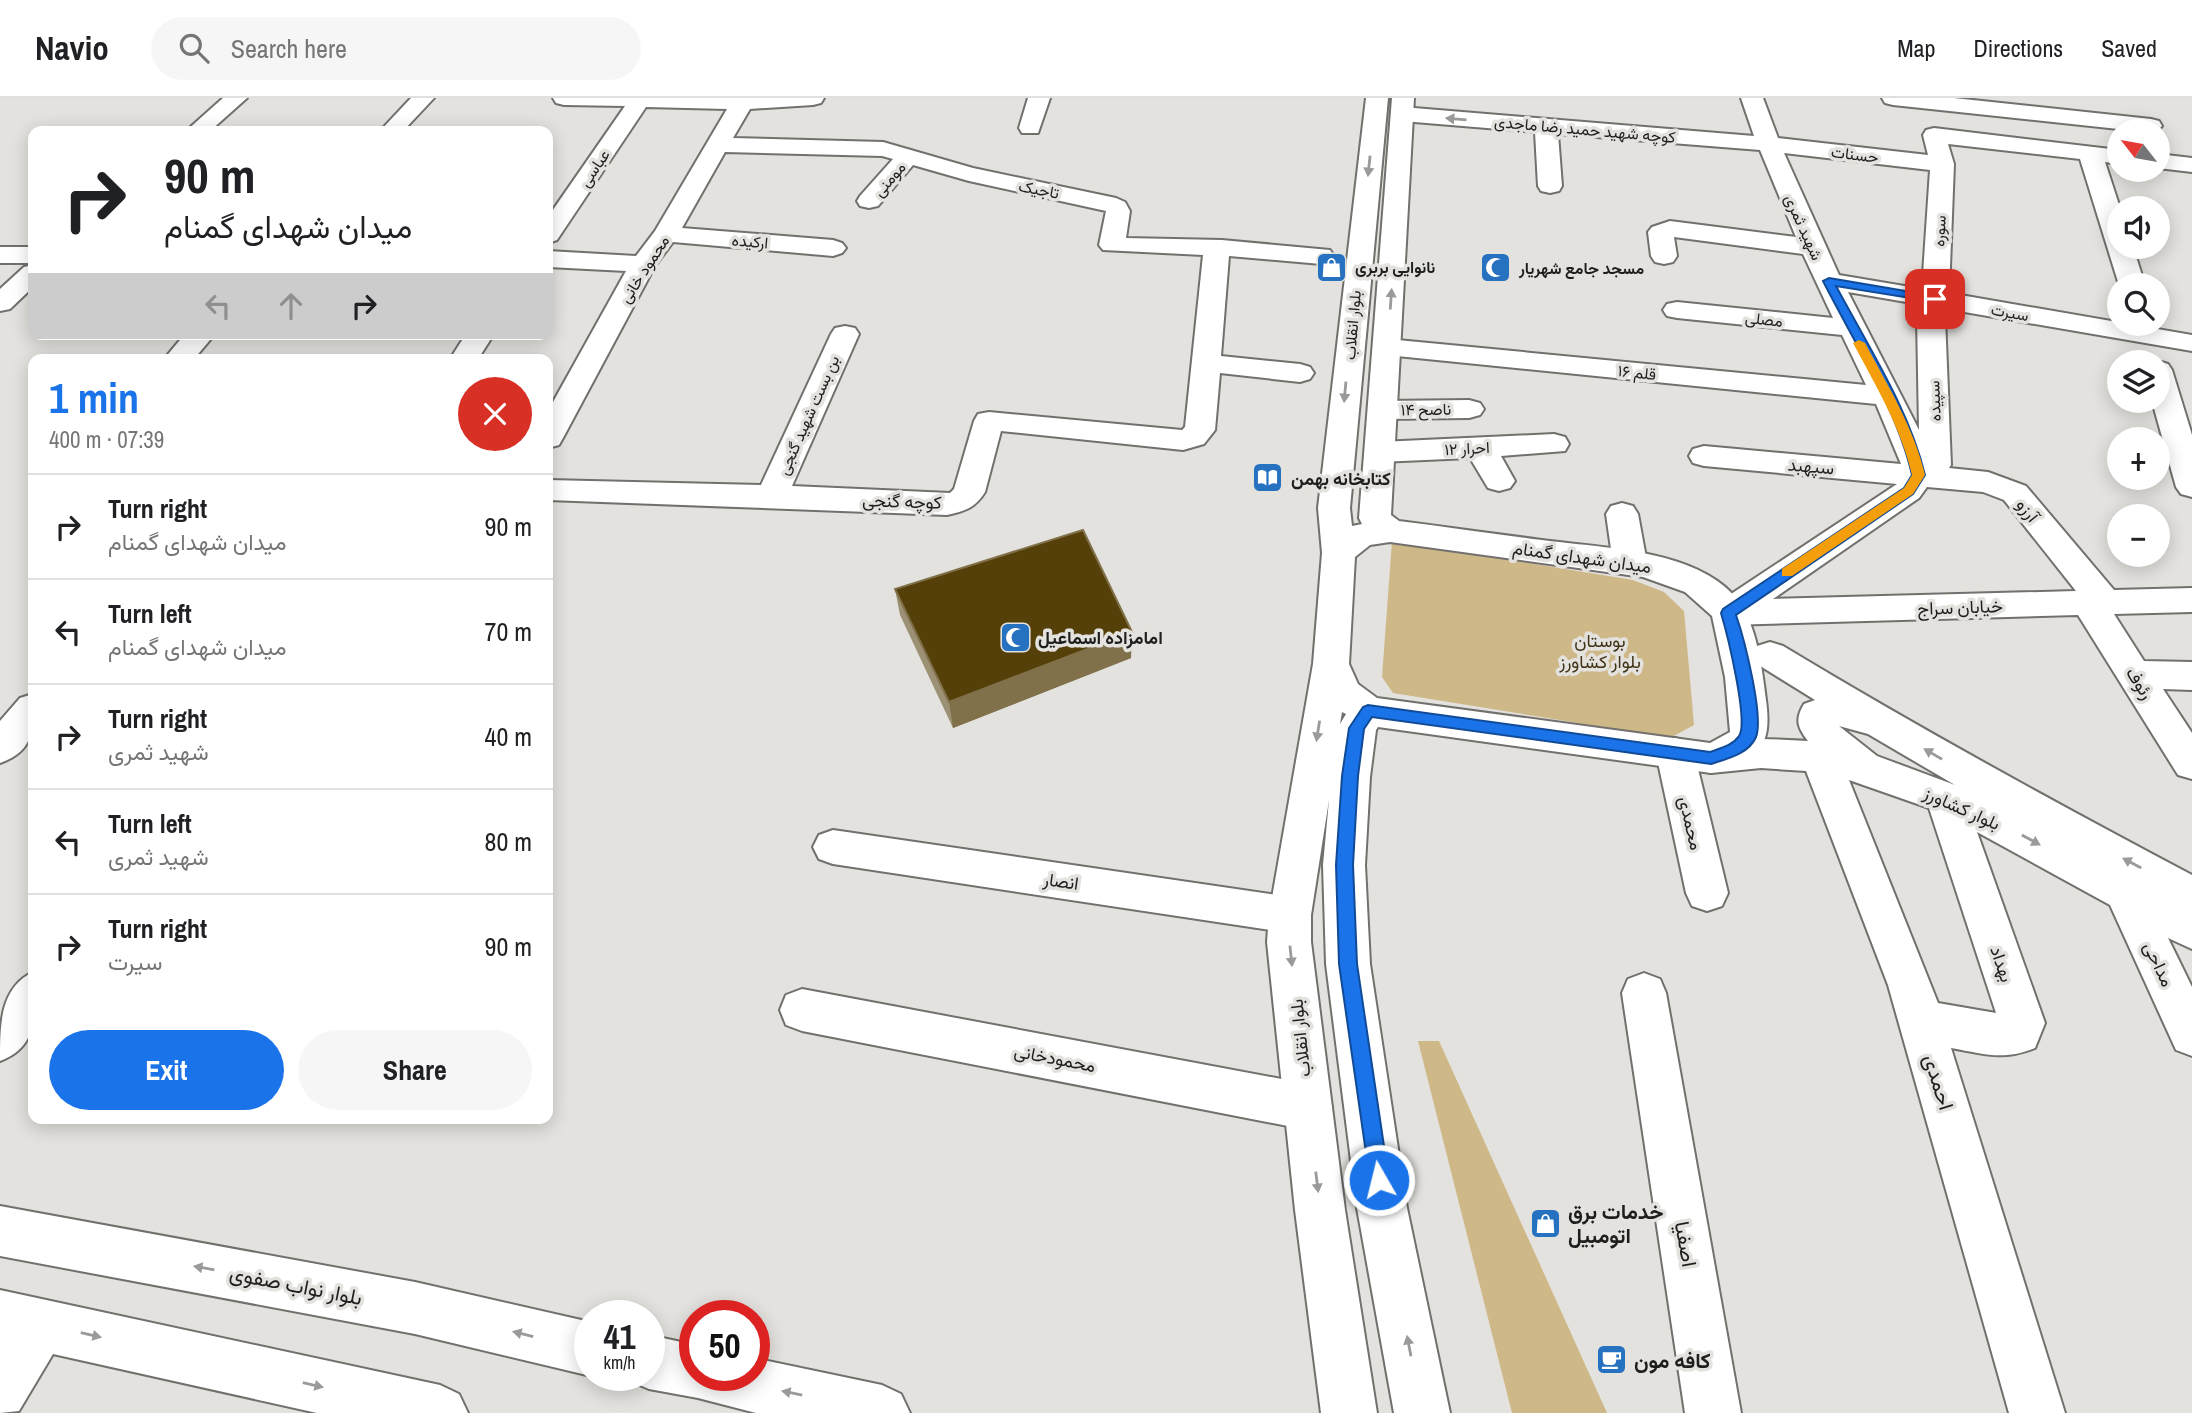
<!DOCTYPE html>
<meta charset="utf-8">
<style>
:root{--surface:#fff;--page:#f6f6f6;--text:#202124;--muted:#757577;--line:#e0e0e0;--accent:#1a73e8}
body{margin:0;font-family:"Archivo Narrow",Vazirmatn,sans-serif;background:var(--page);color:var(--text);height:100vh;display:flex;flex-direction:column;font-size:26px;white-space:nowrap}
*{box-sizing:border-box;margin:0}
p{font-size:23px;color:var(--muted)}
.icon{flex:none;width:38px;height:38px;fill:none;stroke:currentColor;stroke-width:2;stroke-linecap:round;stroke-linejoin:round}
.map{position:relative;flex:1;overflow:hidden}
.details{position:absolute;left:28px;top:256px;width:525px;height:770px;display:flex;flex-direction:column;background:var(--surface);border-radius:14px;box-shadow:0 4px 18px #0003}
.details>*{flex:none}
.guide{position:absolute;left:28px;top:28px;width:525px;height:214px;border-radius:14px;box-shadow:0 4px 18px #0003;background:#fff;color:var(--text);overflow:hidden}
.needle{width:46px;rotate:301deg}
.buttons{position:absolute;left:2107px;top:21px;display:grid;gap:14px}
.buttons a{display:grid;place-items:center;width:63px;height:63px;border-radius:50%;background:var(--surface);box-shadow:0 4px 18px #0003;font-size:35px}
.speed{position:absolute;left:574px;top:1202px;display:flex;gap:14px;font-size:35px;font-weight:700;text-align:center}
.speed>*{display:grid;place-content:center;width:91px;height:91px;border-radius:50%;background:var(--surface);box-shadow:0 4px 18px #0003;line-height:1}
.speed small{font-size:18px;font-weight:400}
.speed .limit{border:10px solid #d22;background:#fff;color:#111}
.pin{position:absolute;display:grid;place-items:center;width:60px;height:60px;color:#fff;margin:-30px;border-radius:14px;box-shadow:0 4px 10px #0006}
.me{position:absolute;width:77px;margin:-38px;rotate:352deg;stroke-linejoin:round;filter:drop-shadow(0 0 5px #0008)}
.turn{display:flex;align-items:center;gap:24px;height:147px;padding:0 21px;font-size:32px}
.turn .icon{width:91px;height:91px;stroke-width:2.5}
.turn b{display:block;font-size:49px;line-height:60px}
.lanes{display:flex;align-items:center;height:66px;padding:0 21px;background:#0003;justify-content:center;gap:35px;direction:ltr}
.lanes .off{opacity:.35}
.round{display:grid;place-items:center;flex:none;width:74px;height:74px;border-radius:37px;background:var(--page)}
.summary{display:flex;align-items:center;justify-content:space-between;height:119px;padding:0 21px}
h1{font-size:42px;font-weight:700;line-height:52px;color:var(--accent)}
.button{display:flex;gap:14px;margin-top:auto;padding:14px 21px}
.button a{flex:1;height:80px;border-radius:42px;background:var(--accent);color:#fff;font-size:28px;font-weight:700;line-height:80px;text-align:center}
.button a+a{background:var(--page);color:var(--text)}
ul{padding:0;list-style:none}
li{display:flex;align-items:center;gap:21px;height:105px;padding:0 21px;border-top:2px solid var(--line)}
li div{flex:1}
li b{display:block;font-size:26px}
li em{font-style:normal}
header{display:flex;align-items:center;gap:42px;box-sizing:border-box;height:98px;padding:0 35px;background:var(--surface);border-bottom:2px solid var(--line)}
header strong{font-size:33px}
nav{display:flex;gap:38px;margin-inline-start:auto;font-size:24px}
.search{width:490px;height:63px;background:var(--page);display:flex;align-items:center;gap:18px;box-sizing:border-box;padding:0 24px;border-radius:38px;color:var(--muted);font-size:26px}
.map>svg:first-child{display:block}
.green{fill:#ceb888}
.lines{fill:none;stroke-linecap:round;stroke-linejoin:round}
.minor-casing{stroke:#71706c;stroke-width:4}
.major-casing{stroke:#71706c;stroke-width:4}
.minor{fill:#fff;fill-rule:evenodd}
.major{fill:#fff;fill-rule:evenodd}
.wall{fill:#9c9174}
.shaded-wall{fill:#80714a}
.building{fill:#55400a;stroke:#80714a;stroke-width:2}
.oneway{fill:#9a9a99}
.route{fill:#1a73e8;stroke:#114b97;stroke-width:2}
.slow{fill:#f59e0b}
.labels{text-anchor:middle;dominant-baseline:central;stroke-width:7;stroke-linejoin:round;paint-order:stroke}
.far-street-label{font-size:16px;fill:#1e1e1c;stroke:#e4e2de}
.far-poi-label{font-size:16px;font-weight:bold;fill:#1e1e1c;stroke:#e4e2de;text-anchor:start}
.street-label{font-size:18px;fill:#1e1e1c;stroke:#e4e2de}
.poi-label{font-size:18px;font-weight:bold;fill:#1e1e1c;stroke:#e4e2de;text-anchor:start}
.park-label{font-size:18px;fill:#3f3215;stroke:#e4e2de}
.near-street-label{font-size:21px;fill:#1e1e1c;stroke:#e4e2de}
.near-poi-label{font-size:21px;font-weight:bold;fill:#1e1e1c;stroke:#e4e2de;text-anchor:start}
</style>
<header>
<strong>Navio</strong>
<div class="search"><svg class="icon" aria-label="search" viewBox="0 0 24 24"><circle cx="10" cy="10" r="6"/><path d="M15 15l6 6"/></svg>Search here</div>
<nav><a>Map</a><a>Directions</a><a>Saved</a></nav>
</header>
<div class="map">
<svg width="2192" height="1315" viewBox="0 0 2192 1315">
<rect width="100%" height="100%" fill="#e4e2de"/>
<g class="green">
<polygon points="1392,443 1633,482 1664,494 1684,513 1694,627 1670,640 1393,595 1382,579"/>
<polygon points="1418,943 1439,943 1607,1315 1512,1315"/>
</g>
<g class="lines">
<defs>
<g id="minor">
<polygon points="223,0 247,0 210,33 186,33"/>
<polygon points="411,0 434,0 403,33 380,33"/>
<path d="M553 0H824L821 5 813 7 750 11 733 40 883 44 973 70 1116 100 1125 104 1130 113 1126 140 1222 142 1330 152 1334 158 1330 164 1321 166 1229 158 1221 258 1300 266 1310 269 1314 275 1310 281 1300 284 1220 275 1215 332 1204 346 1183 352 1001 333 985 394C975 410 965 413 947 417L548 402V382L761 387 831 236 835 230 845 228 855 230 859 236 792 388 950 395 954 391 974 323 978 316 989 314 1182 332 1185 329 1203 157 1103 152 1099 147 1106 113 969 83 913 67 878 108 869 110 860 108 857 103 860 98 893 61 882 58 725 54 682 130 833 142 842 145 846 150 842 155 833 158 673 144 655 168 563 340 559 347 548 350V313L626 173 548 169V153L636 158 655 133 727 11 646 9 557 142 548 145V119L625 8 564 7 556 5Z"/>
<polygon points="1028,0 1050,0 1038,35 1022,35 1019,30"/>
<path d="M1741 0H1763L1778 40 1928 57 1923 37 1926 32 1934 30 2119 52V66L2105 64 2120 110 2119 149H2133L2145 187H2119L2080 61 1948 46 1954 66 1949 195 2192 237V253L1848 194 1919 332 1917 219 1921 213 1931 211 1941 213 1945 219 1951 367 1949 370 1988 374 2026 388 2114 492 2192 490V514L2114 516 2144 563 2192 564V592L2163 591 2192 635V681L2178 677 2078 517 1728 527 1716 524 1711 515 1716 506 1897 386 1704 368 1693 365 1689 358 1693 351 1704 348 1901 366 1876 306 1387 257 1377 255 1373 249 1377 243 1387 241 1866 287 1842 237 1677 220 1667 218 1663 212 1667 206 1677 204 1833 220 1803 156 1674 139 1677 158 1673 164 1664 166 1655 164 1651 158 1648 134 1652 129 1670 123 1796 139 1760 52 1558 36 1562 88 1559 93 1550 95 1541 93 1538 88 1535 34 1402 23 1394 21 1391 16 1394 11 1402 9 1754 38ZM1784 55 1930 72 1922 191 1839 177ZM1927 389 1983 394 2004 402 2076 493 1773 501 1919 400Z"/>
<polygon points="1882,0 1954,0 2151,21 2159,23 2162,28 2157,33 2137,33 1893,7 1885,5"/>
<polygon points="2158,56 2192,60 2192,74 2158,70"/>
<rect x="0" y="149" width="33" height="16"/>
<polygon points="33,167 33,189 10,211 0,213 0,191 24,169"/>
<polygon points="185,236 215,236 194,261 164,261"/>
<polygon points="466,236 494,236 478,261 450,261"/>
<polygon points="2158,263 2168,266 2172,272 2192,337 2192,399 2181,396 2176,389 2152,303 2158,303 2158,264 2154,264"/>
<polygon points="1469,302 1480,305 1484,311 1480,317 1469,320 1383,321 1372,318 1368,312 1372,306 1383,303"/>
<polygon points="1554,336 1565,339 1569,346 1565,353 1501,358 1515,383 1510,390 1499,393 1488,390 1470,360 1380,364 1369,361 1365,354 1369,347 1380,344"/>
<polygon points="1622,405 1633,408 1638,416 1647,465 1642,473 1630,477 1618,473 1613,465 1606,416 1611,408"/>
<path d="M1770 544 1783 548C1917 629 2054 704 2192 777V851L2168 840 2192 889V958L2176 952 2110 807 1977 734 2045 925 2035 950C2002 963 1985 956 1951 950L2065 1315H2009L1888 887 1806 673 1761 670 1711 675 1698 671 1728 795 1722 808 1707 813 1692 808 1686 795 1656 655 1661 644 1675 640 1689 644 1694 655 1697 649C1733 638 1771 641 1808 643 1797 629 1795 621 1804 606L1815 602 1757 566 1752 557 1757 548ZM1839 628 1868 636 1955 687 1877 658ZM1849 682 1929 710 1996 915 1938 905Z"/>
<path d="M33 596C34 627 36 653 0 665V623L20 600Z"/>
<polygon points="833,732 1290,799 1305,804 1311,817 1305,830 1290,835 833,766 819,761 813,749 819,737"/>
<path d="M33 874C35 911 41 948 0 963 0 926 0 890 33 874Z"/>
<polygon points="1644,875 1660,881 1666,895 1741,1315 1685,1315 1622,895 1628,881"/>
<polygon points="802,891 1308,986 1325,993 1332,1009 1325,1025 1308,1032 802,933 786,927 780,912 786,897"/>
<polygon points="0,1108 415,1184 590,1224 591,1278 415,1236 0,1158"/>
<polygon points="0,1192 440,1287 459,1296 468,1315 317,1315 53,1256 19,1313 0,1315"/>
<polygon points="649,1237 695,1247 695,1278 754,1278 754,1260 882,1287 901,1296 910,1315 756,1315 698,1300 649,1291 630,1283 628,1278 649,1278"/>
</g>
<path id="major" d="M1366 0H1388L1350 410 1352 428 1362 426 1359 420 1392 0H1414L1391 417 1399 423C1447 429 1494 436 1542 442 1601 450 1697 451 1737 501 1757 527 1762 570 1766 602 1773 653 1756 661 1711 675L1378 629 1376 632 1370 679 1365 767 1370 866 1407 1110 1450 1315H1394L1357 1110 1326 866 1323 767 1329 702 1311 817V844L1345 1112 1377 1315H1321L1295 1112 1267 844 1269 817 1313 566 1322 455 1318 410ZM1390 444 1643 479 1685 494 1712 518 1725 579 1730 634 1710 645 1377 600 1358 586 1349 566 1355 459 1370 447ZM1342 614 1346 616 1340 626Z"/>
</defs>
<use href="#minor" class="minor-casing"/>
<use href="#major" class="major-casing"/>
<use href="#minor" class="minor"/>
<use href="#major" class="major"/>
</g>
<polygon class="wall" points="895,491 1131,560 953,630 900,517"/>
<polygon class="shaded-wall" points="1132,534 1131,560 953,630 949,604"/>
<polygon class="building" points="1083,432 1132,534 949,604 895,491"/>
<defs><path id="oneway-solid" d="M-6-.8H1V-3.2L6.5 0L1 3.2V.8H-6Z" transform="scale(1.75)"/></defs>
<g class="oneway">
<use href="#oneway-solid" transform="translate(1456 21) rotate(-175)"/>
<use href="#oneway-solid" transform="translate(1369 68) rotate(96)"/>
<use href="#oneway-solid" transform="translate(1391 201) rotate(-86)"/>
<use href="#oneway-solid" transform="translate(1345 294) rotate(95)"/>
<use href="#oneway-solid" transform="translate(1318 633) rotate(99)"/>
<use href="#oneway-solid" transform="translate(1933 656) rotate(-150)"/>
<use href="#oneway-solid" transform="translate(2031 742) rotate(29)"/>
<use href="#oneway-solid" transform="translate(2132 765) rotate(-152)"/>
<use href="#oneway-solid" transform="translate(1291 858) rotate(84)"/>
<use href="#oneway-solid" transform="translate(1317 1084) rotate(83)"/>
<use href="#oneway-solid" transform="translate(204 1170) rotate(-170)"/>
<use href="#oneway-solid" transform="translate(523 1236) rotate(-166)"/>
<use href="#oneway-solid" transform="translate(91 1237) rotate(13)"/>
<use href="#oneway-solid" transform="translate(1409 1248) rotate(-101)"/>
<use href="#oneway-solid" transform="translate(313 1287) rotate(13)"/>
<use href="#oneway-solid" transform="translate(792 1295) rotate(-168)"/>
</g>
<path class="route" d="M1829 180 1935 198 1940 201 1935 204 1836 188C1868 248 1909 311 1925 377L1913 396 1736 517C1744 540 1764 618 1756 639 1749 656 1726 661 1711 666L1372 619 1364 631 1358 678 1353 767 1357 866 1389 1082 1386 1090 1379 1093 1371 1090 1339 866 1336 767 1342 678 1349 630 1363 609 1368 607 1710 654C1721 650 1732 648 1739 638 1749 624 1727 535 1721 515L1723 511 1904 390 1912 377C1897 311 1854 244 1823 183Z"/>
<path class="slow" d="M1859 242 1865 245C1888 288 1914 330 1925 377L1913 396 1792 478H1782V471L1904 390 1912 377C1901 330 1876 288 1853 245Z"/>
<defs>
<symbol id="shop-square" viewBox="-11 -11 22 22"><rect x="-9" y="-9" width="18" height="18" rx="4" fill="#2771c1" stroke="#e4e2de"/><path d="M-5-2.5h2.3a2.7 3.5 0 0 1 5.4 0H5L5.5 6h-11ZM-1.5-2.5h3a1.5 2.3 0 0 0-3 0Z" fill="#fff"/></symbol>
<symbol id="mosque-square" viewBox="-11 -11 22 22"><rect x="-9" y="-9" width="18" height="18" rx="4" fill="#2771c1" stroke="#e4e2de"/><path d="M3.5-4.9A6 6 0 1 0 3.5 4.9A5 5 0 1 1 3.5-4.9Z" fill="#fff"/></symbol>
<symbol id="library-square" viewBox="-11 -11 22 22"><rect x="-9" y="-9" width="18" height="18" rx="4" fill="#2771c1" stroke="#e4e2de"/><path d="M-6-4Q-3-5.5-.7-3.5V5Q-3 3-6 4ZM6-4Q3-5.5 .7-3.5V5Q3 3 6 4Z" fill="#fff"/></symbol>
<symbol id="cafe-square" viewBox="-11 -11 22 22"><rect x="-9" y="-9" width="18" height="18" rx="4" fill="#2771c1" stroke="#e4e2de"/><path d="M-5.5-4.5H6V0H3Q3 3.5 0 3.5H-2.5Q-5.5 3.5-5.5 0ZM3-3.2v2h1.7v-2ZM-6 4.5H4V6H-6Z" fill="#fff"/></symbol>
</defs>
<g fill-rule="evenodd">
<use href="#shop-square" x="1314" y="152" width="35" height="35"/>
<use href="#mosque-square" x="1478" y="152" width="35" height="35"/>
<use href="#library-square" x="1250" y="362" width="35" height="35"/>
<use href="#mosque-square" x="998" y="522" width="35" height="35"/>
<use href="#shop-square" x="1528" y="1108" width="35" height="35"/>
<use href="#cafe-square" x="1594" y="1244" width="35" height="35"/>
</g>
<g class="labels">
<g class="far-street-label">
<text transform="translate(1585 31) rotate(5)">کوچه شهید حمید رضا ماجدی</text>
<text transform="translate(1855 56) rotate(7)">حسنات</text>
<text transform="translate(594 70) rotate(-56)">عباسی</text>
<text transform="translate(889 81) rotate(-49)">مومنی</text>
<text transform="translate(1039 91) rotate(11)">تاجیک</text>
<text transform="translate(1804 129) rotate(66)">شهید ثمری</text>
<text transform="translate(1939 133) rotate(-87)">سوره</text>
<text transform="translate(750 143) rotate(5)">ارکیده</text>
<text transform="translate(644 171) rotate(-57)">محمود خانی</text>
<text transform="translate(2010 214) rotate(10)">سیرت</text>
<text transform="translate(1764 221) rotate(6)">مصلی</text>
<text transform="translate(1352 227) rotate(-85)">بلوار انقلاب</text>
<text transform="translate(1637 274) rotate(6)">قلم ۱۶</text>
<text transform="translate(1934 303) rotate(-92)">سپیده</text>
<text transform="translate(1426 311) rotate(-1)">ناصح ۱۴</text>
<text transform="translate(808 317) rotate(-66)">بن بست شهید گنجی</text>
<text transform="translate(1467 350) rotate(-3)">احرار ۱۲</text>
</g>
<g class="far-poi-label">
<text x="1355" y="169">نانوایی بربری</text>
<text x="1519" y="170">مسجد جامع شهریار</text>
</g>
<g class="street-label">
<text transform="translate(1811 368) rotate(5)">سپهبد</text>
<text transform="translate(902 403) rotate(2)">کوچه گنجی</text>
<text transform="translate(2028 412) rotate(51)">آرزو</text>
<text transform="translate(1582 459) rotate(8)">میدان شهدای گمنام</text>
<text transform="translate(1960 509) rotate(-2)">خیابان سراج</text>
<text transform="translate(2140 585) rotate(57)">رئوف</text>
<text transform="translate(1962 710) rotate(24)">بلوار کشاورز</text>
<text transform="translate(1691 725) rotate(77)">محمدی</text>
<text transform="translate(1061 783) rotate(8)">انصار</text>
<text transform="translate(2002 866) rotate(71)">بهداد</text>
<text transform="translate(2159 866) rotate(65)">مداحی</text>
<text transform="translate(1300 940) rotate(-96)">بلوار انقلاب</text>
<text transform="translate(1055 960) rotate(11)">محمودخانی</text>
</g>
<g class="poi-label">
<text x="1291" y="380">کتابخانه بهمن</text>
<text x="1038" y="539">امامزاده اسماعیل</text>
</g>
<g class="park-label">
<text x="1600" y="542">بوستان<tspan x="1600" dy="21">بلوار کشاورز</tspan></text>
</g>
<g class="near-street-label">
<text transform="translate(1939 984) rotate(73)">احمدی</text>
<text transform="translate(1686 1146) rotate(80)">اصفیا</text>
<text transform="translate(296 1187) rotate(11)">بلوار نواب صفوی</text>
</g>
<g class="near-poi-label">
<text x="1568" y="1113">خدمات برق<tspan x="1568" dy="24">اتومبیل</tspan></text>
<text x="1634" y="1262">کافه مون</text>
</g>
</g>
</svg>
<div class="buttons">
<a><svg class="needle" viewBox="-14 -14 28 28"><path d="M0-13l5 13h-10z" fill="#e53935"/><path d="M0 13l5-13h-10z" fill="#757577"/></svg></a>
<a><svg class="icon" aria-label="sound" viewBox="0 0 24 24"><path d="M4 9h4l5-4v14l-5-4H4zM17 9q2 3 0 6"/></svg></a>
<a><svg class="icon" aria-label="search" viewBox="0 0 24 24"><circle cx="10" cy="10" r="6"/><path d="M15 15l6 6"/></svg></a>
<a><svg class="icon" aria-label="layers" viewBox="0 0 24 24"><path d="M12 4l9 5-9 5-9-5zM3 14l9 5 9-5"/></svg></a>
<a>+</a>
<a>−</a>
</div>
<div class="speed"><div>41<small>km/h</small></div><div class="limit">50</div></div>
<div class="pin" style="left:1935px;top:201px;background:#d93025"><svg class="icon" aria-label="arrive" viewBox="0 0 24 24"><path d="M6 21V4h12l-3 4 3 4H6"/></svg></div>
<svg class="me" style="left:1379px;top:1082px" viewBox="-20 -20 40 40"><circle r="17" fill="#1a73e8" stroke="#fff" stroke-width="3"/><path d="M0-11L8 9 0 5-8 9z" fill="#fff"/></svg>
<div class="guide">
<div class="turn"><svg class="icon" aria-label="right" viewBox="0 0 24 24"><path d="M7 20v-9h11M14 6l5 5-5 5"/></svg><div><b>90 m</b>میدان شهدای گمنام</div></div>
<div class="lanes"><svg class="icon off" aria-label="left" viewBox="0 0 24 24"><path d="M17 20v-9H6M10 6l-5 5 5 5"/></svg><svg class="icon off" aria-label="ahead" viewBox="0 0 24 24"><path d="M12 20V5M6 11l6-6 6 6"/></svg><svg class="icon" aria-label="right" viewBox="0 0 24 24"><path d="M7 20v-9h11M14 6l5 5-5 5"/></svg></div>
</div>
<section class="details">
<div class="summary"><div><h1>1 min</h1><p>400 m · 07:39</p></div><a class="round" style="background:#d93025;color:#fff"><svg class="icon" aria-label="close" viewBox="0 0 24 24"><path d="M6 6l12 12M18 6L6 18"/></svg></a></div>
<ul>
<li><svg class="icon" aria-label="right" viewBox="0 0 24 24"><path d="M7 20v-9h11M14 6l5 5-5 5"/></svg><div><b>Turn right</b><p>میدان شهدای گمنام</p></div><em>90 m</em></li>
<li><svg class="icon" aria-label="left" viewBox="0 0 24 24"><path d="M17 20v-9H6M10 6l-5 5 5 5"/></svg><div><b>Turn left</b><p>میدان شهدای گمنام</p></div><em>70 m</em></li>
<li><svg class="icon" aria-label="right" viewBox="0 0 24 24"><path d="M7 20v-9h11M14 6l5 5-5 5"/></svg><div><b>Turn right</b><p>شهید ثمری</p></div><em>40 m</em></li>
<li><svg class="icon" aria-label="left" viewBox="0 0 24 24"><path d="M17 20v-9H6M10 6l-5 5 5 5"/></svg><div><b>Turn left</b><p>شهید ثمری</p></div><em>80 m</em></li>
<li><svg class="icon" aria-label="right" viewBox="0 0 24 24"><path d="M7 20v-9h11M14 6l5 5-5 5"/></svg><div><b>Turn right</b><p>سیرت</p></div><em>90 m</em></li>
</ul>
<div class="button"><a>Exit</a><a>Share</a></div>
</section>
</div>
